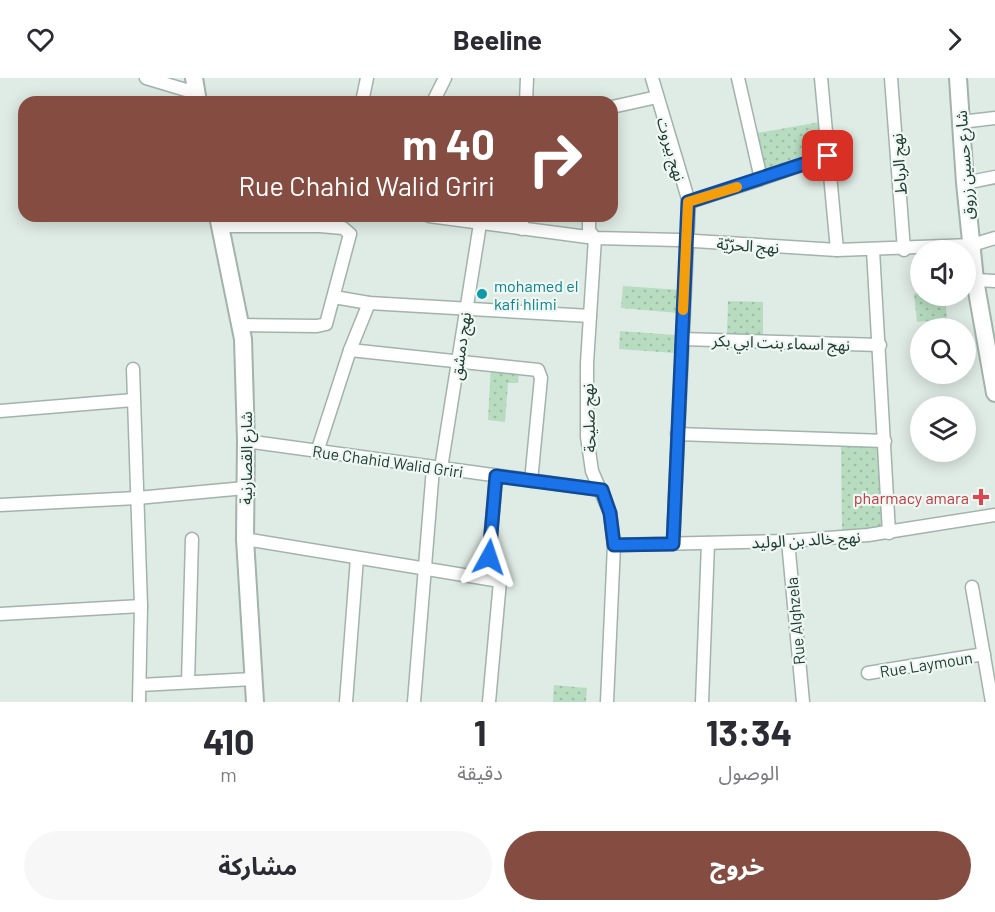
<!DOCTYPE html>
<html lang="ar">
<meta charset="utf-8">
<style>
:root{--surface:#fff;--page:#f7f7f7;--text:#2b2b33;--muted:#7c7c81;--accent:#854d42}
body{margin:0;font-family:Barlow,"Noto Sans Arabic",sans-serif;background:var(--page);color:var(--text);direction:rtl;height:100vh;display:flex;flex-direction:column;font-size:22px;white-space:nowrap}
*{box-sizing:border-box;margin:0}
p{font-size:20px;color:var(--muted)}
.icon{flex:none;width:33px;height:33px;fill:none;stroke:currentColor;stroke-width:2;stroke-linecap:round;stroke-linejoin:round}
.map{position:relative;height:624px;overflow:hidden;direction:ltr}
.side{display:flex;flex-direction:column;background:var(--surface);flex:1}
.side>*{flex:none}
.guide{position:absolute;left:18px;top:18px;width:600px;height:126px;border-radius:18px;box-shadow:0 3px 15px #0003;direction:rtl;background:#854d42;color:#fff;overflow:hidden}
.fabs{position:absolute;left:910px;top:162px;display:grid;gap:12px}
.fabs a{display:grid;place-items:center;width:66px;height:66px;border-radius:50%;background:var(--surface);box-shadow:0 3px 15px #0003;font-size:30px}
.pin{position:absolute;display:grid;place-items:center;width:51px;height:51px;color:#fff;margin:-26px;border-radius:12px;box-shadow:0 3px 9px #0006}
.me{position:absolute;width:66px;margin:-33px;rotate:5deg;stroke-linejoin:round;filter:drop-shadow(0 0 4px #0008)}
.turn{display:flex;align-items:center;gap:21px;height:126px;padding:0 24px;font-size:27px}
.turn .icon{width:78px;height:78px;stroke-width:2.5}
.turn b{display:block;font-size:42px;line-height:51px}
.eta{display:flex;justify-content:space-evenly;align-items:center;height:102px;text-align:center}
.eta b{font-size:36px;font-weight:700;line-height:42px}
.action{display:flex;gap:12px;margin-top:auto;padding:12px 24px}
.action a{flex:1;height:69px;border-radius:36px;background:var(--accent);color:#fff;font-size:24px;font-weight:700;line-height:69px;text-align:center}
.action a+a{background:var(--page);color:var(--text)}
header{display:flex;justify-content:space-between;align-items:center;height:78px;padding:0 24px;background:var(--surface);font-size:27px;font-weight:700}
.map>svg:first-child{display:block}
.grass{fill:url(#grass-dots)}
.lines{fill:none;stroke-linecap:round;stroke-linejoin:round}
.minor-casing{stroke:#a2b3ac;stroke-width:15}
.tertiary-casing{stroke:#a2b3ac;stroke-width:20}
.minor{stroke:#fff;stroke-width:12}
.tertiary{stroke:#fff;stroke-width:16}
.route-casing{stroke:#114b97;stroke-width:15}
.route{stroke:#1a73e8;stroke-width:10}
.slow{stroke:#f59e0b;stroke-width:10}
.culture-dot{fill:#0f9aa8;stroke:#eff7f3;stroke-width:2}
.health-dot{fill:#e0444e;stroke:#eff7f3;stroke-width:2}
.labels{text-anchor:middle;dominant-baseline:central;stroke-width:4.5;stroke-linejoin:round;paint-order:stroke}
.street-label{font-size:16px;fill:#203b33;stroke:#eff7f3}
.culture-label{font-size:16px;fill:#0d838f;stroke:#eff7f3;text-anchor:start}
.health-label{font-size:16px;fill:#be3a42;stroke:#eff7f3;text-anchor:end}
</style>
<header><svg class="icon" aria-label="forward" viewBox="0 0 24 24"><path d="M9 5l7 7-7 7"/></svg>Beeline<svg class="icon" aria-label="heart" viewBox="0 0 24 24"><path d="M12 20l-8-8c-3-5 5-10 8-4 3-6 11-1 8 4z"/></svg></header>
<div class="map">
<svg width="995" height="624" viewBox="0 0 995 624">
<defs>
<pattern id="grass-dots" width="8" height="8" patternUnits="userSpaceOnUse" patternTransform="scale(1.5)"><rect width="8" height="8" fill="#b7dcc0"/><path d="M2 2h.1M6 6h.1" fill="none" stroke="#9dbea5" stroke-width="1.8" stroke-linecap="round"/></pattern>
</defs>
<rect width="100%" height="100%" fill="#dfebe5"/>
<g class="grass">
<polygon points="820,44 824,74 767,96 757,55"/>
<polygon points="623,208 680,212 678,235 621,230"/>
<polygon points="921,215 921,218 945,218 947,241 917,244 914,216"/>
<polygon points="728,223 763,224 763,257 727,256"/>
<polygon points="620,253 676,257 675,275 619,271"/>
<polygon points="491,288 519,291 518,305 508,305 505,344 488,342"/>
<polygon points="880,368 883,451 842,452 841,369"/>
<polygon points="554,607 587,610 586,624 553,624"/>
</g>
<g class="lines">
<defs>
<g id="minor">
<polyline points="146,0 196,15"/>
<polyline points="652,0 689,124 673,466"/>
<polyline points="821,0 837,172"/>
<polyline points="891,0 904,172"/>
<polyline points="362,24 367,0"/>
<polyline points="433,24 445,0"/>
<polyline points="526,24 527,0"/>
<polyline points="612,29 657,19"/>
<polyline points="961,44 995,40"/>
<polyline points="761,101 828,78"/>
<polyline points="965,105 995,99"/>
<polyline points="689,124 761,101 738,0"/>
<polyline points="429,138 595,160 679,162 837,172 972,167 995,160"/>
<polyline points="589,138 589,153 595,160 587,285 587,359 592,393 610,435 614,467 607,624"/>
<polyline points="220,148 320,148 343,150 350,156 326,246 317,248 240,247"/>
<polyline points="522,151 522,138"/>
<polyline points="873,172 889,455"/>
<polyline points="975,202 995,203"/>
<polyline points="334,219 369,225 590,238"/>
<polyline points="682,261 880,267"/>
<polyline points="350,272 538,292 541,300 531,403"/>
<polyline points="133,291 141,528 139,624"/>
<polyline points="0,333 133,322"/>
<polyline points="677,356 885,363"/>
<polyline points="246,363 602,412"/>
<polyline points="317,374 350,272 369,225"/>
<polyline points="441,390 480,146"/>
<polyline points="0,427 137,420 245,410"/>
<polyline points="245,461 500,503 489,624"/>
<polyline points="788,463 803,624"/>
<polyline points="614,467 788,463 868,457 995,437"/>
<polyline points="487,500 496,398"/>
<polyline points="972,509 992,624"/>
<polyline points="0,536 141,528"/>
<polyline points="868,595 984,576"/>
<polyline points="188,604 192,461"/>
<polyline points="140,607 253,601"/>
<polyline points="346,624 357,480"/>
<polyline points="414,624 433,390"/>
<polyline points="702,624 708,465"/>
</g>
<g id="tertiary">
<polyline points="194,0 198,24"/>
<polyline points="958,0 965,105 975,202 995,315"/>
<polyline points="218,138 243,261 246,363 245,461 255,624"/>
</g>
</defs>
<use href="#minor" class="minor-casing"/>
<use href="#tertiary" class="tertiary-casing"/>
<use href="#minor" class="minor"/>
<use href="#tertiary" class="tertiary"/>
</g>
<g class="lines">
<defs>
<polyline id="route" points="489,479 496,398 602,412 610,435 614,467 673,466 688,124 828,78"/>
</defs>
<use href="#route" class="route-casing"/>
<use href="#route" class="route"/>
<polyline class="slow" points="683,232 688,124 737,109"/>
</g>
<circle class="culture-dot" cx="482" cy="216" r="6"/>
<path class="health-dot" d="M978 410h6v6h6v6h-6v6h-6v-6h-6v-6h6z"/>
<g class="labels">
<g class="street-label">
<text transform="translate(672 71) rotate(74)">نهج بيروت</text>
<text transform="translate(898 86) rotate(-94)">نهج الرباط</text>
<text transform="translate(964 87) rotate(-94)">شارع حسين زروق</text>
<text transform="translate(748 167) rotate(4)">نهج الحرّيّة</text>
<text transform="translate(781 264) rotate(2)">نهج اسماء بنت ابي بكر</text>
<text transform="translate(460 268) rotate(-82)">نهج دمشق</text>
<text transform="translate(588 340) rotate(-92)">نهج صليحة</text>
<text transform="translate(245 380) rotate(-90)">شارع القصارنية</text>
<text transform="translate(388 383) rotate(8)">Rue Chahid Walid Griri</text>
<text transform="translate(806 461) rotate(-3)">نهج خالد بن الوليد</text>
<text transform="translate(795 543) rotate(-95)">Rue Alghzela</text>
<text transform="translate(926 586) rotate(-9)">Rue Laymoun</text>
</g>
<g class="culture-label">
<text x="494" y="207">mohamed el<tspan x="494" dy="18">kafi hlimi</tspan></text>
</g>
<g class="health-label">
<text x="969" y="419">pharmacy amara</text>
</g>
</g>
</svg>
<div class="fabs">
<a><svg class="icon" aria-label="sound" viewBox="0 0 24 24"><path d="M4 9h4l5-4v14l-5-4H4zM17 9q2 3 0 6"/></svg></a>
<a><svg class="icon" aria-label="search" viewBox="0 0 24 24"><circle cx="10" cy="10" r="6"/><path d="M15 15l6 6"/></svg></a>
<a><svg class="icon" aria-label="layers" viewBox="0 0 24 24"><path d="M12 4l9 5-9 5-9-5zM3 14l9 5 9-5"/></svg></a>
</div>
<div class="pin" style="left:828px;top:78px;background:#d93025"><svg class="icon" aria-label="arrive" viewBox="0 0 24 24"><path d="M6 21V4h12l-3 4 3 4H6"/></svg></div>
<svg class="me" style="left:489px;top:479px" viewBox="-20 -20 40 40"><path d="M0-17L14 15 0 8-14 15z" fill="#1a73e8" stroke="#fff" stroke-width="4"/></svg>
<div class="guide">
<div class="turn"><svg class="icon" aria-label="right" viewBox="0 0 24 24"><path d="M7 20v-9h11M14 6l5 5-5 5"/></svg><div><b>40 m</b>Rue Chahid Walid Griri</div></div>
</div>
</div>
<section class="side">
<div class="eta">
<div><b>13:34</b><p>الوصول</p></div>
<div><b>1</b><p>دقيقة</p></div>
<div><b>410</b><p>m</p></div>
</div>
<div class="action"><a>خروج</a><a>مشاركة</a></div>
</section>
